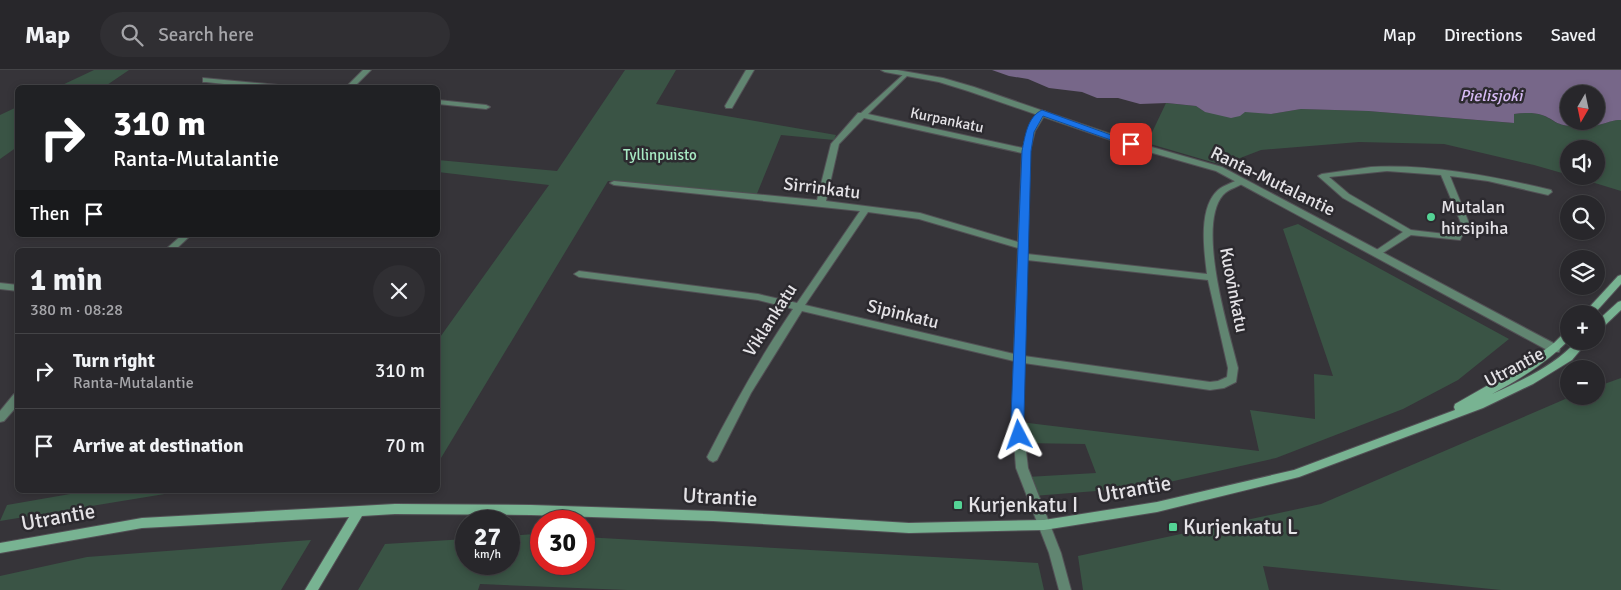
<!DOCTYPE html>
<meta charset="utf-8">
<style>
:root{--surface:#28272b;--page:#302f33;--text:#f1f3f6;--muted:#a5a5a9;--line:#444447}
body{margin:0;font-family:Signika,sans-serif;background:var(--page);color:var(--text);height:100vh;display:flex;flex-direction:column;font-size:19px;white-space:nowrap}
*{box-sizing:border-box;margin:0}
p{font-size:16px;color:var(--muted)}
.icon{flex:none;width:28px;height:28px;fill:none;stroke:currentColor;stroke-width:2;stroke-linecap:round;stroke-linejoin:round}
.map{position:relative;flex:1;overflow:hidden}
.details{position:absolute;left:15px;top:178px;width:425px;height:245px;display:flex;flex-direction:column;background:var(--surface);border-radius:8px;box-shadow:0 2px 8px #0003,0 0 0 1px var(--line)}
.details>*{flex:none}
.hud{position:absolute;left:15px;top:15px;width:425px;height:152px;border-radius:8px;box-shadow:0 2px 8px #0003,0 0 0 1px var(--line);background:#202124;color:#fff;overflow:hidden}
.needle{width:32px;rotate:189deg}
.tools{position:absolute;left:1560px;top:15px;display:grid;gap:10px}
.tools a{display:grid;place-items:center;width:45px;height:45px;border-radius:50%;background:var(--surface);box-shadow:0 2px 8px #0003,0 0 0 1px var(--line);font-size:25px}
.speed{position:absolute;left:455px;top:440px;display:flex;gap:10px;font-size:25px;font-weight:700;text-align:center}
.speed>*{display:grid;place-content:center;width:65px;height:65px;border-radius:50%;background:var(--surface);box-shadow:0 2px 8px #0003,0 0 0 1px var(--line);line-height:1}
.speed small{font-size:12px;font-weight:400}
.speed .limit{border:8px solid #d22;background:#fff;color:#111}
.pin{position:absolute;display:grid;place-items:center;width:42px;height:42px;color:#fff;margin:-21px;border-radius:10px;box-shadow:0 2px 8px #0006}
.me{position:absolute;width:55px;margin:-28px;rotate:356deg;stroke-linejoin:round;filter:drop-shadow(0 0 4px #0008)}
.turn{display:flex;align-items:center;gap:18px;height:105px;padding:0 15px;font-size:22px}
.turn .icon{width:65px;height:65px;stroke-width:2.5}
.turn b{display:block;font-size:35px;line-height:42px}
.then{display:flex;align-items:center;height:48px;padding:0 15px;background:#0003;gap:10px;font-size:19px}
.round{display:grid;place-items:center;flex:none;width:52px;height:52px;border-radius:26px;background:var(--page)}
.overview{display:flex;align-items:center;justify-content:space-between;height:85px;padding:0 15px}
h1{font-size:30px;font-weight:700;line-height:38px}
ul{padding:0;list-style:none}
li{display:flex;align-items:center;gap:15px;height:75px;padding:0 15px;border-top:1px solid var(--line)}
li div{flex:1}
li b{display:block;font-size:19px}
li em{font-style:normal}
header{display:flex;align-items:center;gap:30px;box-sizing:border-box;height:70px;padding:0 25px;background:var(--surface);border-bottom:1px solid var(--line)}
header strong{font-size:24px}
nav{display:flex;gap:28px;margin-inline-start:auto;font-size:18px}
.search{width:350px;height:45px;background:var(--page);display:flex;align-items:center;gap:12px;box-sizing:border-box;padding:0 18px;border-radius:28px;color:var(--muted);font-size:19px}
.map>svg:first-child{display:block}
.green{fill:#3a5445}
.water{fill:#776789;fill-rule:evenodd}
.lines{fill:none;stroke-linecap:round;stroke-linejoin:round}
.minor-casing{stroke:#525055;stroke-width:2}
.tertiary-casing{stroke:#525055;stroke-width:2}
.secondary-casing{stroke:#525055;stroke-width:2}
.minor{fill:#618571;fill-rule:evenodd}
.tertiary{fill:#618571;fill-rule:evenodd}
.secondary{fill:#78b392;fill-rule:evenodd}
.route{fill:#1a73e8;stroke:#114b97}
.poi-dot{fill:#54d395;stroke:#2c2a2f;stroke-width:2}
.labels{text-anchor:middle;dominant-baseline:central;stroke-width:5;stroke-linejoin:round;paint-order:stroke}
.far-street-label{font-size:15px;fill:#e4e2e6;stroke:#2c2a2f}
.far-park-label{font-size:15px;fill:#a8eac4;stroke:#2c2a2f}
.far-water-label{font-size:16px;font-style:italic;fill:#d7bbf5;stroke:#2c2a2f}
.street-label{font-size:18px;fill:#e4e2e6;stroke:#2c2a2f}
.poi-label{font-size:18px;fill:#e4e2e6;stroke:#2c2a2f;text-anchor:start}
.near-street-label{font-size:21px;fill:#e4e2e6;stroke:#2c2a2f}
.near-poi-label{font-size:21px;fill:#e4e2e6;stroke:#2c2a2f;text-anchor:start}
</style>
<header>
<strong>Map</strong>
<div class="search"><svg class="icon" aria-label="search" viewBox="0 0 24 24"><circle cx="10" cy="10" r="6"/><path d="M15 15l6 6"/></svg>Search here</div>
<nav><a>Map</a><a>Directions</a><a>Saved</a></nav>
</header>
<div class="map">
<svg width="1621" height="520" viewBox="0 0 1621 520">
<rect width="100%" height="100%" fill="#363439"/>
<g class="green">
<polygon points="94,0 129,0 104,17 58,17"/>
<polygon points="625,0 676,0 656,34 836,65 834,70 781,65 756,126 608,111 438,393 438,270 549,115 438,102 438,90 557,101"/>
<path d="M1166 33 1196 36 1205 42H1254L1271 44 1301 39 1368 41 1513 53 1514 44C1523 43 1533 42 1542 45 1553 49 1555 55 1571 56 1581 57 1592 57 1602 54 1610 52 1613 50 1621 50V121L1572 106H1596V79H1569V105L1534 95 1444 74 1359 72 1261 80 1222 95 1147 73Z"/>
<polygon points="17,37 17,77 0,89 0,45"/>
<polygon points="1298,154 1509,269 1458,310 1403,339 1276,388 1147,417 1033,426 1027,407 1096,403 1085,374 1021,373 1020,352 1259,381 1250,340 1315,349 1314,304 1333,306 1283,159"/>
<polygon points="1621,308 1621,520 1501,520 1263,496 1269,520 1083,520 1078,486 1321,434 1563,330 1572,326 1596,326 1596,317"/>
<polygon points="93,420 189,420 0,451 7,435"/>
<polygon points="534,464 541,465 541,494 584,494 584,467 1038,493 1044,520 627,520 480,514 478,520 358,520 385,474 466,469 466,494 509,494 509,466"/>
<polygon points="311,470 281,520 0,520 0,506 87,487"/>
</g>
<path class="water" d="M992 0H1621V50C1613 50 1610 52 1602 54 1592 57 1581 57 1571 56 1555 55 1554 49 1542 45 1533 42 1523 43 1514 44V53L1368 41 1301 39 1271 44 1245 42 1240 46 1231 48 1205 42 1196 36 1167 33 1140 34 1118 28H1097L1082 22 1049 18 1028 9 1009 6ZM1569 24H1596V51H1569Z"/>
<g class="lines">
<defs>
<g id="minor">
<polygon points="363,0 371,0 353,18 345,18"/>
<polygon points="746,0 754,0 732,38 726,38 725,36"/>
<path d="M906 2 908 3V5L868 44 1023 78C1026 64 1031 53 1039 41H1045L1046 43 1035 61 1030 81 1027 184 1207 204C1204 180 1198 138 1218 120 1224 115 1232 113 1239 109H1242L1246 111C1240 117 1229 118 1223 125 1196 156 1229 261 1238 298L1236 312 1224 318 1210 320 1024 293 1022 347 1028 398 1061 483 1071 520H1059L1049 483 1016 398 1012 347 1014 291 802 241 751 323 717 390 713 392 709 390 707 387C733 336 761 286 793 239L758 230 579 207 574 204 579 201 758 224 797 233 860 141 614 115 610 113 614 111 817 130 831 74 858 43H861ZM864 48 1022 83 1018 172 920 143 826 131 839 74ZM868 142 919 149 1018 178 1014 284 805 235ZM1027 190 1208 210 1228 298 1227 307 1218 311 1210 312 1024 286Z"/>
<polygon points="203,8 289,16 292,18 261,18 206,12 203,12"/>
<polygon points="438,30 486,35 490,37 486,39 438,34"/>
<path d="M1371 97C1431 94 1492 106 1551 120L1552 122 1548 125 1488 111 1450 106 1469 153 1460 170 1411 165 1378 186 1375 185 1373 183 1375 181 1403 162 1343 128 1318 106 1322 104ZM1387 101 1441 105 1461 153 1454 165 1411 160 1349 124 1329 107Z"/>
<polygon points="182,165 191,165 175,180 165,180"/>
<polygon points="0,213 18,215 18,221 0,219"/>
<polygon points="18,323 18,335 4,351 0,352 0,341 14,324"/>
</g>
<polygon id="tertiary" points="881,0 897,0 943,8 974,17 1134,72 1222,97 1559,276 1560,279 1559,282 1551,282 1216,101 1128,76 968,21 939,12 885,2"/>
<g id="secondary">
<polygon points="1621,205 1621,214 1594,244 1583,244 1618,206"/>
<polygon points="1621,231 1621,240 1600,260 1596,261 1596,252 1618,232"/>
<path d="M1569 261V270C1546 293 1520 309 1492 324 1522 310 1554 296 1577 271H1588L1572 290 1533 314 1483 338 1299 407 1157 442 1044 460 909 463 713 451 531 445 395 444 362 446 318 520H305L349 447 142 458 0 483V473L142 448 395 434 531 435 713 441 909 453 1044 450 1157 432 1294 400 1455 340 1454 337 1455 334 1527 293 1554 273 1565 262Z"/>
</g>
</defs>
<use href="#minor" class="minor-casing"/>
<use href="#tertiary" class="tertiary-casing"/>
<use href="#secondary" class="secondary-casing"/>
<use href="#minor" class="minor"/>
<use href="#tertiary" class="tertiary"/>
<use href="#secondary" class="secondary"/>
</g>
<path class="route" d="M1042 40 1136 74 1131 77 1128 76 1043 46 1034 62 1031 81 1024 347 1025 365 1024 369H1015L1011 347 1022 81C1025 67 1027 47 1042 40Z"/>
<g class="poi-dot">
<circle cx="1431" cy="147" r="5"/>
<rect x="953" y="430" width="10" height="10" rx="2.5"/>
<rect x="1168" y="452" width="10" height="10" rx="2.5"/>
</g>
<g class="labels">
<g class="far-street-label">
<text transform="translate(947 50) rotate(12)">Kurpankatu</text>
</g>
<g class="far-park-label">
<text x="660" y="85">Tyllinpuisto</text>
</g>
<g class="far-water-label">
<text x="1491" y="26">Pielisjoki</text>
</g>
<g class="street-label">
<text transform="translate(1273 111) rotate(26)">Ranta-Mutalantie</text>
<text transform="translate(822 118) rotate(7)">Sirrinkatu</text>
<text transform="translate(1234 220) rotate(79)">Kuovinkatu</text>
<text transform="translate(903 244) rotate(14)">Sipinkatu</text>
<text transform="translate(770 250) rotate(-57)">Viklankatu</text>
<text transform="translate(1514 297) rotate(-28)">Utrantie</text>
</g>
<g class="poi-label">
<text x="1441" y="137">Mutalan<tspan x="1441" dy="21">hirsipiha</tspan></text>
</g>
<g class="near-street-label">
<text transform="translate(1134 419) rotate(-10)">Utrantie</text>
<text transform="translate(720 427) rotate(3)">Utrantie</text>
<text transform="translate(58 447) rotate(-10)">Utrantie</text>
</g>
<g class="near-poi-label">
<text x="968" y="435">Kurjenkatu I</text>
<text x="1183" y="457">Kurjenkatu L</text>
</g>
</g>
</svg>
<div class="tools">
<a><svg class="needle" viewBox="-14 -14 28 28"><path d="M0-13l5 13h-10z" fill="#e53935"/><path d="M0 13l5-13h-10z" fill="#a5a5a9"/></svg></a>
<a><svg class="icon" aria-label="sound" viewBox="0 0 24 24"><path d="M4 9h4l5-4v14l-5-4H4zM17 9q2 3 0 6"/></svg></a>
<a><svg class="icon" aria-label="search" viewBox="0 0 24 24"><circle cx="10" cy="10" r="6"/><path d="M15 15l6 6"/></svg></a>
<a><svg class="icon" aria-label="layers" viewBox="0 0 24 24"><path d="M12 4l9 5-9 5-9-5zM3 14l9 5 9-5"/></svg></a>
<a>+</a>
<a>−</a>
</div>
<div class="speed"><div>27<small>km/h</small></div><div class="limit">30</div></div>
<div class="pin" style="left:1131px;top:74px;background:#d93025"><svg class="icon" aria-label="arrive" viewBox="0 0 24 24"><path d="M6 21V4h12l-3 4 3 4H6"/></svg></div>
<svg class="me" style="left:1019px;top:365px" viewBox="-20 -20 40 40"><path d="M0-17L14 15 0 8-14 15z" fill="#1a73e8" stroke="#fff" stroke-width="4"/></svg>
<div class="hud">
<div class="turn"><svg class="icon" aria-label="right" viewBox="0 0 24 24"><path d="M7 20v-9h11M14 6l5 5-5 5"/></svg><div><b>310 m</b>Ranta-Mutalantie</div></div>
<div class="then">Then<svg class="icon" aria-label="arrive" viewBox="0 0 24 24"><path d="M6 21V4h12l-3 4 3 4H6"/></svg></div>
</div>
<section class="details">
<div class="overview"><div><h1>1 min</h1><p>380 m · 08:28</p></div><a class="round"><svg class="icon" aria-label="close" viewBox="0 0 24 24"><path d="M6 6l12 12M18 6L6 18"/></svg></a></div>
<ul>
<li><svg class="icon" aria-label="right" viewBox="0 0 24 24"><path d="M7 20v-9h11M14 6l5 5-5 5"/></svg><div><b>Turn right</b><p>Ranta-Mutalantie</p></div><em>310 m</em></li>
<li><svg class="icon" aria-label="arrive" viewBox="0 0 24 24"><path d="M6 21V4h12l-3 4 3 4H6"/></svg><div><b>Arrive at destination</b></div><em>70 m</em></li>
</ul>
</section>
</div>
